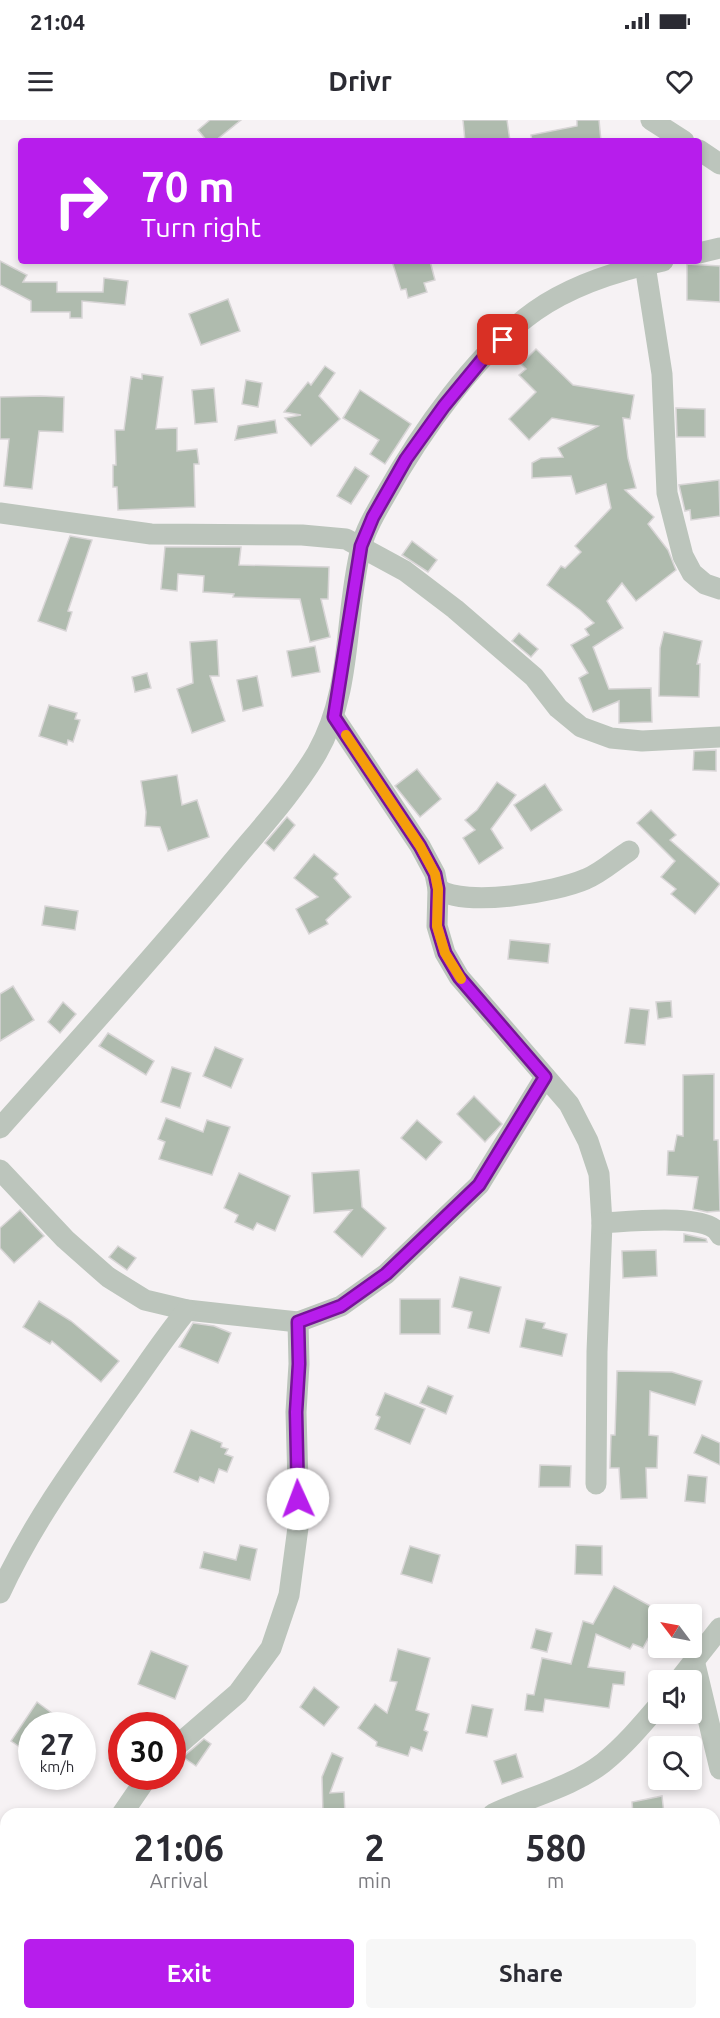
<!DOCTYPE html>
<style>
:root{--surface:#fff;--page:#f7f7f7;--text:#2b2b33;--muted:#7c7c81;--accent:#b71dec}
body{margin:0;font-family:Ubuntu,sans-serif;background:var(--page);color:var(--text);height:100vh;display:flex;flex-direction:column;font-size:22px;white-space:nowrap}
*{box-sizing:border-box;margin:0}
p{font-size:20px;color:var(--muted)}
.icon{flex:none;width:33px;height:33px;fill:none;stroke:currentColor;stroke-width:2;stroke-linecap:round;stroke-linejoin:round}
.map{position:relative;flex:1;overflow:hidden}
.sheet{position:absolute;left:0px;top:1688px;width:720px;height:212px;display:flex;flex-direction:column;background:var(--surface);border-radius:18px 18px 0 0;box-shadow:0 3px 9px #0003}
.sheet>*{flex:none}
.hud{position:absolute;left:18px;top:18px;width:684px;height:126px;border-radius:6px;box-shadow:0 3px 9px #0003;background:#b71dec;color:#fff;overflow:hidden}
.needle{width:39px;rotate:302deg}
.tools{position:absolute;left:648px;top:1484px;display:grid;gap:12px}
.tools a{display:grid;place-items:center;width:54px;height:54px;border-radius:6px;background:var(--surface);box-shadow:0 3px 9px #0003;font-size:30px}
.speed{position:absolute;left:18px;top:1592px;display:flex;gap:12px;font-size:30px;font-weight:700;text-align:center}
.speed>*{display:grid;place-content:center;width:78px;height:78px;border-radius:50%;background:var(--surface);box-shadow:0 3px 9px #0003;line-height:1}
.speed small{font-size:15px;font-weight:400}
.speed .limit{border:9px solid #d22;background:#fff;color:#111}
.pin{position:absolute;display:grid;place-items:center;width:51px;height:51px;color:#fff;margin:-26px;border-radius:12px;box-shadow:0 3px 9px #0006}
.me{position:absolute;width:66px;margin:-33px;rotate:358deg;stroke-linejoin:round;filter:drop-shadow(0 0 4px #0008)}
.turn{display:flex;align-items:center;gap:21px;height:126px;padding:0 24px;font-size:27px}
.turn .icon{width:78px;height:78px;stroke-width:2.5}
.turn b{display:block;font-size:42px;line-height:51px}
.eta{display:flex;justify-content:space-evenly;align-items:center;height:102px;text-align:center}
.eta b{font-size:36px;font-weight:700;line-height:42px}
.action{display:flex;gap:12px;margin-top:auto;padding:12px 24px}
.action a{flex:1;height:69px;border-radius:6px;background:var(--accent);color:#fff;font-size:24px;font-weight:700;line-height:69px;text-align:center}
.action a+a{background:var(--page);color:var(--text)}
.status{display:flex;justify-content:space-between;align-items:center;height:42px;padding:0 30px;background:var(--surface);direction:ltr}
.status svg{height:16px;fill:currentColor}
header{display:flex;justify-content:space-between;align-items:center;height:78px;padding:0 24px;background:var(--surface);font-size:27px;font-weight:700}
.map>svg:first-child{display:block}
.building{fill:#afbbae;stroke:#d8d5d6;stroke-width:1.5}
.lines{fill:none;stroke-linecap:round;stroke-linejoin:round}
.minor{stroke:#bcc5bc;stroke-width:21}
.route-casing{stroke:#771399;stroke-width:15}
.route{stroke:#b71dec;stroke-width:10}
.slow{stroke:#f59e0b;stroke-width:10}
</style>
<div class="status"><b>21:04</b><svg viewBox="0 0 49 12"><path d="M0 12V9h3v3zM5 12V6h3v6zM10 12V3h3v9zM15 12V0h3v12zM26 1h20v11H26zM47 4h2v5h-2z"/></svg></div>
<header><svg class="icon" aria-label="menu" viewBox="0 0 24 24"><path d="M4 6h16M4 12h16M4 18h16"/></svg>Drivr<svg class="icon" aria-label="heart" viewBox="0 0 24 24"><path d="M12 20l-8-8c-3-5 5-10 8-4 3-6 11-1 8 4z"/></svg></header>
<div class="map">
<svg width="720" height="1898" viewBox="0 0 720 1898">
<rect width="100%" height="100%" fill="#f6f2f4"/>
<g class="building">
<polygon points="210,0 241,0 215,21 207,21 198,10"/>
<polygon points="463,0 507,0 510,21 465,21"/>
<polygon points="577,0 599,0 601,21 532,21 531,15 577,6"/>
<polygon points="0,141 27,155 23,162 57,162 57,172 103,172 104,158 128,161 125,185 82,181 82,198 70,198 70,192 31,192 31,181 0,165"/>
<polygon points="392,141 430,141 435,160 424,163 427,172 408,178 406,169 401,170"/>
<polygon points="687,144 720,146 720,182 687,180"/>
<polygon points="228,179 240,211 201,225 189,194"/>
<polygon points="536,229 573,265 634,275 630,299 623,298 628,338 636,368 625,370 654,397 648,404 668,430 676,450 636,481 622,463 607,481 623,508 593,527 609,569 651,568 652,602 619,603 619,581 593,592 579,558 588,553 571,525 589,515 585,509 594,503 580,490 547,465 561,446 565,448 581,432 575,426 611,388 606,364 576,374 571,356 532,358 532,343 541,338 563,337 558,328 598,306 552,298 529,320 509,299 536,272 519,255 526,249 521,244"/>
<polygon points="325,246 335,253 319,276 340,299 311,326 285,298 301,295 284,292 308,262 311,265"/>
<polygon points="142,254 163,257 156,309 177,308 177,331 197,329 199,344 194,344 195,387 118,390 117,367 113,367 113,345 116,345 115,310 124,310 131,257 142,259"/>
<polygon points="246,260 262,263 258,287 242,284"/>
<polygon points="214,268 217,302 195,304 192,270"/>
<polygon points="360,270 411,304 385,344 370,334 379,320 343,298"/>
<polygon points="40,276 64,277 63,312 39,311 32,369 4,366 9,319 0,319 0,277"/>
<polygon points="676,288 705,289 705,317 677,317"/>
<polygon points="275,300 277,313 235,320 238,306"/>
<polygon points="355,347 369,356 351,384 337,376"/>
<polygon points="719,360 720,396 691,400 690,390 685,391 679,365"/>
<polygon points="70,416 92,420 68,491 72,492 66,511 38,501"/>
<polygon points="412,421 437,440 428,452 402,435"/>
<polygon points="165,427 241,427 239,445 329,447 328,479 321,479 330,517 310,522 300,479 233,477 234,474 203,472 204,456 178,454 177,471 161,469"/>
<polygon points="664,512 702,521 697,544 700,544 699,577 659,576 660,528"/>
<polygon points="519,513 538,529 531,537 512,521"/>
<polygon points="217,520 219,556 210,556 225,601 192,613 177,569 193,563 190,522"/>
<polygon points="315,526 320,552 292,557 287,531"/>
<polygon points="147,553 151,568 135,572 132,557"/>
<polygon points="257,556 263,586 243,591 237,560"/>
<polygon points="49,585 77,593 75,599 80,600 73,622 68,620 67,625 39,616"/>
<polygon points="716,630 716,651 693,650 694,631"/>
<polygon points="417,649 441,679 420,697 395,666"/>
<polygon points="177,655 182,685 197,680 209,717 168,731 160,707 145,706 146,692 141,661"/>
<polygon points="497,662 516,675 491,709 503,728 479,744 463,718 475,710 465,700 477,690"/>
<polygon points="545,664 562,690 531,711 514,685"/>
<polygon points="651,690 676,715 670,720 720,764 695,794 671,774 676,769 661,757 675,741 637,703"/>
<polygon points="287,697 295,705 274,731 265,723"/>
<polygon points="314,734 338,754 334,758 351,777 326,800 328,804 309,814 296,789 318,777 294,758"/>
<polygon points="45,786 78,791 75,810 42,805"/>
<polygon points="510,820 550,824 548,843 508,839"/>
<polygon points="13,866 34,900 0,921 0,874"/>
<polygon points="671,881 672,897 658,899 656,882"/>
<polygon points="63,882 76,894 60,913 48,902"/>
<polygon points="630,888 649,890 645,925 625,923"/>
<polygon points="108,913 154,941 146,955 99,926"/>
<polygon points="215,927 243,939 231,968 203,956"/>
<polygon points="172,947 191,953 180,988 161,982"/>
<polygon points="714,954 714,1020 718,1020 720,1091 707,1092 693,1089 698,1057 667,1055 668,1031 674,1031 677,1015 683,1016 683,955"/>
<polygon points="474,976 502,1004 485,1022 457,994"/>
<polygon points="166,998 203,1012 207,1000 230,1007 212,1055 159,1039 165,1022 158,1019"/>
<polygon points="417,1000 442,1022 426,1040 401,1018"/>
<polygon points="359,1050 362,1087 386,1108 362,1137 334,1112 352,1090 314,1093 312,1053"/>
<polygon points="239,1053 290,1076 275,1111 257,1103 253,1110 235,1102 238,1095 224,1088"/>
<polygon points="20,1090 44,1116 14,1143 0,1128 0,1108"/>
<polygon points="684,1114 706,1119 707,1122 684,1122"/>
<polygon points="118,1126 136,1138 127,1150 109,1137"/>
<polygon points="656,1130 657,1156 623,1158 622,1131"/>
<polygon points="460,1157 501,1167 489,1213 468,1208 472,1192 452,1187"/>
<rect x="400" y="1179" width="40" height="35"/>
<polygon points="39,1181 71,1201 119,1241 101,1262 52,1221 50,1224 23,1207"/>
<polygon points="526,1199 545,1203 543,1208 567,1214 562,1236 520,1227"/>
<polygon points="193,1203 214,1206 231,1213 218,1243 179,1227"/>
<polygon points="617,1251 672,1252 702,1261 695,1285 650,1271 649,1315 658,1316 657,1348 646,1348 647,1378 621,1379 619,1348 610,1348 611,1315 615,1315"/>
<polygon points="428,1266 453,1276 446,1294 420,1283"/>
<polygon points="385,1273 425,1289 410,1324 375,1309 380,1297 376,1295"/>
<polygon points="191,1310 222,1323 221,1327 228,1329 225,1334 233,1337 227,1352 219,1349 214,1363 200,1357 198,1362 174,1352"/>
<polygon points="702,1315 720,1323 720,1345 694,1333"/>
<polygon points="540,1345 571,1346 570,1367 539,1367"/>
<polygon points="688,1355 707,1357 705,1383 685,1381"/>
<polygon points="240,1425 257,1429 250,1460 200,1448 204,1432 236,1440"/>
<polygon points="576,1425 602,1426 602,1455 575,1454"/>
<polygon points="410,1426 440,1435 432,1463 401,1454"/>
<polygon points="614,1466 656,1489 651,1497 658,1500 643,1528 633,1524 630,1529 596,1514 588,1547 625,1552 624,1565 613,1564 609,1588 545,1579 543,1592 525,1590 527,1574 534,1575 542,1538 571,1544 583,1501 593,1504"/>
<polygon points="536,1509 552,1513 547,1532 531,1528"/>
<polygon points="398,1529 430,1538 416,1590 429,1594 424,1610 428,1612 422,1631 411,1627 408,1636 376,1626 377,1622 358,1608 375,1584 387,1593 397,1562 390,1561"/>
<polygon points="151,1531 188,1546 175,1579 138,1564"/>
<polygon points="314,1567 339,1587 324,1606 300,1587"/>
<polygon points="37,1582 53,1594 45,1605 32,1605 32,1635 11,1621"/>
<polygon points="472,1585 493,1589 487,1617 466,1613"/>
<polygon points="204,1619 211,1624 196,1646 183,1637"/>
<polygon points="332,1633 343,1638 330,1673 344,1672 345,1694 323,1694 322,1657"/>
<polygon points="516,1634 523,1657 502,1664 494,1641"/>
<polygon points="662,1676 664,1694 633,1694 632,1682"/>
</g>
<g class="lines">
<g class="minor">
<polyline points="651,0 684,21"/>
<polyline points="699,30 720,44"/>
<polyline points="699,133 720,128"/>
<polyline points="645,145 662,254 667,373 683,436 692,453 705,464 720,469"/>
<polyline points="0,393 151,414 302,415 346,419 405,451 455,489 534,557 558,588 581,607 611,618 642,621 720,617"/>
<polyline points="334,597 420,726 435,754 438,769 437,806 445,833 459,857 569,984 588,1021 599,1054 602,1103 597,1232 596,1364"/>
<path d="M438 769C466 788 556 772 586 759 601 753 615 740 629 731"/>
<path d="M0 1008C76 923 153 838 226 750 257 712 292 675 317 633 353 570 344 496 361 428 365 410 376 392 385 376 420 313 476 233 535 191 572 165 620 150 663 141"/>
<polyline points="0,1050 65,1119 108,1157 145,1180 187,1190 298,1202 341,1186 386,1154 479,1065 545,957"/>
<path d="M602 1103C626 1102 709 1092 720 1115"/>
<path d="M0 1473C33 1402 77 1342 122 1279 144 1249 163 1219 187 1190"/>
<polyline points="694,1540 720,1649"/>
<polyline points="679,1560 720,1508"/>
<polyline points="172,1630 238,1573 271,1528 289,1475 299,1400 296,1292 299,1244 298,1202"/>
<polyline points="122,1694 148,1656"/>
<path d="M493 1694C529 1677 572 1667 603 1643 624 1626 641 1606 658 1586"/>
<polyline points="0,1858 6,1856"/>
<polyline points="254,1898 255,1893"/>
</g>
</g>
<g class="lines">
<defs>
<polyline id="route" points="298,1379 296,1292 299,1244 298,1202 341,1186 386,1154 479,1065 545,957 459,857 445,833 437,806 438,769 435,754 420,726 334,597 361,426 373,397 406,339 444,286 486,235 503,220"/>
</defs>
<use href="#route" class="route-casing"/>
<use href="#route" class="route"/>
<polyline class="slow" points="346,615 420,726 435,754 438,769 437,806 445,833 461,859"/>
</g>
</svg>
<div class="tools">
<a><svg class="needle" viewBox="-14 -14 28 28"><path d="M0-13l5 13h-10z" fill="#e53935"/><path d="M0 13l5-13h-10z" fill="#7c7c81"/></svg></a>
<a><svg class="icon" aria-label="sound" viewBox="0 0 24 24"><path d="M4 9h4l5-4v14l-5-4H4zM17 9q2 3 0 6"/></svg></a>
<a><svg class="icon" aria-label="search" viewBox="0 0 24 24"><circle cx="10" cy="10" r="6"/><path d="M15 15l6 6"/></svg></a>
</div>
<div class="speed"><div>27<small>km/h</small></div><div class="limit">30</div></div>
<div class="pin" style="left:503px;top:220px;background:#d93025"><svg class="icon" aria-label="arrive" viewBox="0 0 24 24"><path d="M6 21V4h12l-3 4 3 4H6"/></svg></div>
<svg class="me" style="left:298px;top:1379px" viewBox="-20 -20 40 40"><circle r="19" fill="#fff"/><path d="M0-13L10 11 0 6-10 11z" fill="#b71dec"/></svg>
<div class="hud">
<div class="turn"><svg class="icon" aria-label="right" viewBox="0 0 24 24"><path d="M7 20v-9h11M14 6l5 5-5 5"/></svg><div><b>70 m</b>Turn right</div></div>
</div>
<section class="sheet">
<div class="eta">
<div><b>21:06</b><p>Arrival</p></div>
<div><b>2</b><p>min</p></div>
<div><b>580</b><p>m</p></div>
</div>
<div class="action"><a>Exit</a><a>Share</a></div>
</section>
</div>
